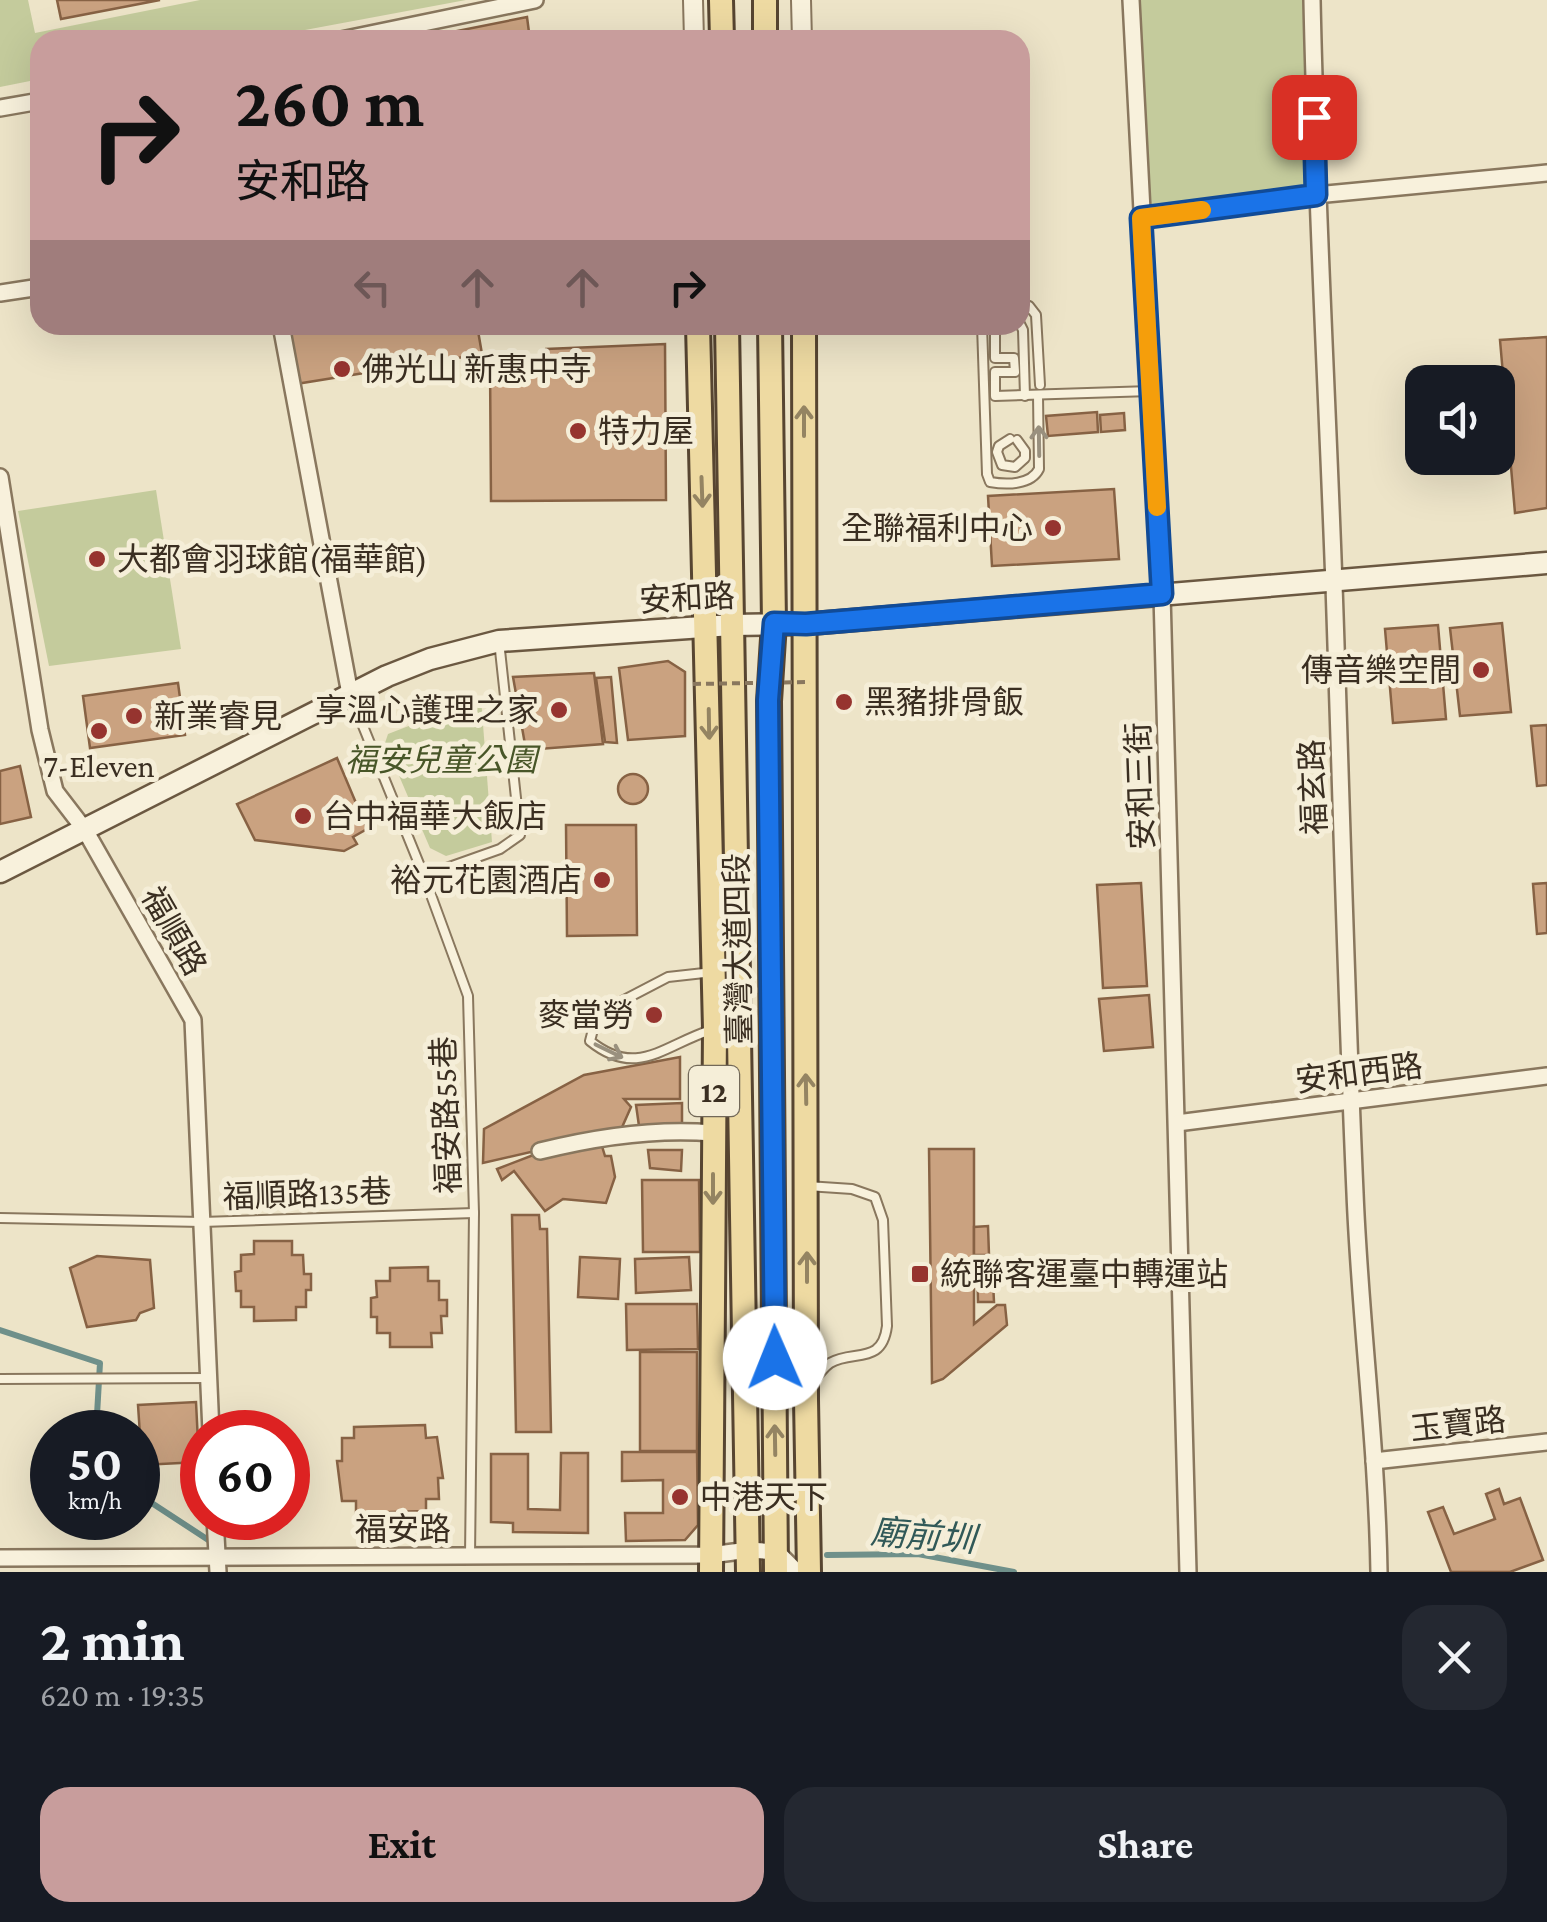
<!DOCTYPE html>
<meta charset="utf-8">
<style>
:root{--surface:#171b24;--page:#242831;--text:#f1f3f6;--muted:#9ea1a6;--accent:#c89d9c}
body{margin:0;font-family:"Crimson Pro","Noto Sans TC",serif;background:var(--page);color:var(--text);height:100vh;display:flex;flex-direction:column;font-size:38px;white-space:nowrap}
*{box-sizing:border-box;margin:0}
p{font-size:32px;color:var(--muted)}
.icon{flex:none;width:55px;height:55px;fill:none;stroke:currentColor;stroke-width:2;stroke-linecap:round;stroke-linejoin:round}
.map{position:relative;height:1572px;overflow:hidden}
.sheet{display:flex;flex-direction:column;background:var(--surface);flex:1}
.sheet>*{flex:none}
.hud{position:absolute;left:30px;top:30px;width:1000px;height:305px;border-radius:30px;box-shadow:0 10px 40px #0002;background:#c89d9c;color:#111;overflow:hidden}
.controls{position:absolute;left:1405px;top:365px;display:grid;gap:20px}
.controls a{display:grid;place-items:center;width:110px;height:110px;border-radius:20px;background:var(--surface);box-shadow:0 10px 40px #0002;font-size:50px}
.speed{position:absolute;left:30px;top:1410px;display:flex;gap:20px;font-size:50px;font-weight:700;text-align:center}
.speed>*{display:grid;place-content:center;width:130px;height:130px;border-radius:50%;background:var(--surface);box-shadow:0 10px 40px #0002;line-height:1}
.speed small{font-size:25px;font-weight:400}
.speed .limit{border:15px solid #d22;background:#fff;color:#111}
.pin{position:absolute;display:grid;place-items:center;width:85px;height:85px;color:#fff;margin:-42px;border-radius:20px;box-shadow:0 5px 15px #0006}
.me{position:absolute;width:110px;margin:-55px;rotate:359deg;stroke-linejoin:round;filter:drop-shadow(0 0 8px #0008)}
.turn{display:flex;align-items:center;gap:35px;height:210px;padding:0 40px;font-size:45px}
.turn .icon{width:130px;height:130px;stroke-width:2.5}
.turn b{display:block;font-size:70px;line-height:85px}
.lanes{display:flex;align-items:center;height:95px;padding:0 40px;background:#0003;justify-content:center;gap:50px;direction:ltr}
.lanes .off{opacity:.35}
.round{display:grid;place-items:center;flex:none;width:105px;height:105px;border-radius:30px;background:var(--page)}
.head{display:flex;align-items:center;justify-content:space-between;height:170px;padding:0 40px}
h1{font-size:60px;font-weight:700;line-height:75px}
.cta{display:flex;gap:20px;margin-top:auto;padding:20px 40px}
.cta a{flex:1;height:115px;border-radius:30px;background:var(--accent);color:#111;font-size:40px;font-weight:700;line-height:115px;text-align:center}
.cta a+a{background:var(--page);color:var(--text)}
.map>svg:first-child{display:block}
.green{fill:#c4cb9c}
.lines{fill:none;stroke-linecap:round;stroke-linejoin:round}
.stream{stroke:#6f908a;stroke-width:6}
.building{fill:#caa280;stroke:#876244;stroke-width:2.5}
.service-casing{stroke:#89775e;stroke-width:12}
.minor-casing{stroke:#89775e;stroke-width:20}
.tertiary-casing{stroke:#89775e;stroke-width:22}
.secondary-casing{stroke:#6b5841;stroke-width:25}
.primary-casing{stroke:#574531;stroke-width:28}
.service{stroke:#f8f1dc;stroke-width:8}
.minor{stroke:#f8f1dc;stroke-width:15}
.tertiary{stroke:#f8f1dc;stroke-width:18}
.secondary{stroke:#f8f1dc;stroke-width:20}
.primary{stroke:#eedaa2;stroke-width:22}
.path-bridge{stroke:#89775e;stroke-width:4;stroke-dasharray:8 5;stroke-linecap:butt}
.oneway{stroke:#948462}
.oneway2{stroke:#99907e}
.route-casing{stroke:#114b97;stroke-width:25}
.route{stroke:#1a73e8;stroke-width:18}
.slow{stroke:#f59e0b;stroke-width:18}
.poi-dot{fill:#96342f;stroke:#f5eed8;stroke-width:4}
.labels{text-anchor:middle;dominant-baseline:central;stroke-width:10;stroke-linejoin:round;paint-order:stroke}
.shield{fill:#f5eed8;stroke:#726858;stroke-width:2.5}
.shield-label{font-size:30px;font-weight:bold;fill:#3a2e21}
.poi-label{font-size:32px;fill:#3a2e21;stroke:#f5eed8;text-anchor:start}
.street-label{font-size:32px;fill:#3a2e21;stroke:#f5eed8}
.park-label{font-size:32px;font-style:italic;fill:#485628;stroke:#f5eed8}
.water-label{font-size:35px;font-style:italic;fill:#315958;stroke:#f5eed8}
</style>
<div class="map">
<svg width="1547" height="1572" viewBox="0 0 1547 1572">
<rect width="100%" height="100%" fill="#ede4c8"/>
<g class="green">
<polygon points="0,0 28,0 35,33 200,0 466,0 251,40 40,40 40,79 0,87"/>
<polygon points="1138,0 1305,0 1310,187 1148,208"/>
<polygon points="156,490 181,649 49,666 18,511"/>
<polygon points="481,698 492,842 446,856 430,848 385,743 388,734"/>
</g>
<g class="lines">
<g class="stream">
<polyline points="0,1330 100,1363 96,1432"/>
<polyline points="138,1494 216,1545"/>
<polyline points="827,1555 918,1554 1014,1572"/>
</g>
</g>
<g class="building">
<polygon points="57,0 160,0 61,19"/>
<polygon points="527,17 530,40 412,40"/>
<polygon points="287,325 477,325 482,354 296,384"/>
<polygon points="1547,337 1547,508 1515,513 1500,340"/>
<polygon points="665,344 666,500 491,501 490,363 543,360 546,349"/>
<polygon points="1097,412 1098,432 1048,436 1046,416"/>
<polygon points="1124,413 1125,430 1101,432 1100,415"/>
<polygon points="1114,489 1119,559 992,566 988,496"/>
<polygon points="1502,623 1511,712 1460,716 1450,628"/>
<polygon points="1438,625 1446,719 1393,723 1385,629"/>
<polygon points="668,661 685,672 685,736 628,740 619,668"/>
<polygon points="594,673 603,744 526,750 513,677"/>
<polygon points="611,677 617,743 605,742 596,678"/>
<polygon points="178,683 185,735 90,748 83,696"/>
<polygon points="1547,725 1547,785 1537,786 1531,726"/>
<polygon points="337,758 367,829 353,837 357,844 344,851 255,840 237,804"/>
<polygon points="20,766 31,817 0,824 0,771"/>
<circle cx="633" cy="789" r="15"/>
<polygon points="566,825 636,825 637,935 567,936"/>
<polygon points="1141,883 1147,986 1103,988 1097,885"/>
<polygon points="1547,883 1547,933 1537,934 1533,884"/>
<polygon points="1149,995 1153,1047 1104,1051 1099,999"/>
<polygon points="680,1057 680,1099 624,1099 631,1107 619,1134 587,1139 483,1163 484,1129 584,1075"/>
<polygon points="682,1103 682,1126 639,1126 636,1105"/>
<polygon points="601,1143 605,1156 611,1156 615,1177 606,1203 563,1199 545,1211 514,1171 502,1180 497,1169 536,1154"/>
<polygon points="929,1149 974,1149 974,1324 997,1305 1005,1305 1007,1325 943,1379 932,1383"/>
<polygon points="648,1150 682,1150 681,1171 650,1168"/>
<polygon points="642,1180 699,1180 700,1252 643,1252"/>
<polygon points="512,1215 539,1215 540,1229 547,1229 551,1432 516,1432"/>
<polygon points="988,1226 989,1255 974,1255 974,1227"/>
<polygon points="254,1241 292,1241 292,1255 303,1255 304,1274 311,1274 311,1290 306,1290 306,1307 296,1307 296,1320 254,1321 254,1307 241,1307 241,1291 236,1291 235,1272 241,1271 241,1255 254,1254"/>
<polygon points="97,1256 150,1260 154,1308 140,1313 136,1320 87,1327 70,1268"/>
<polygon points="580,1257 620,1259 618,1299 578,1297"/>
<polygon points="689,1257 691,1290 636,1293 635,1259"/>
<polygon points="992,1262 994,1302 978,1302 977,1263"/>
<polygon points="428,1267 428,1281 439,1281 439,1300 447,1300 447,1316 441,1316 442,1333 431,1333 432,1347 390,1347 390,1333 377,1333 377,1317 371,1317 371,1298 377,1297 376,1281 390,1281 390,1268"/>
<polygon points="626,1304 697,1304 698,1349 627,1350"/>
<rect x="640" y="1352" width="57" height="99"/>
<polygon points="196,1402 199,1462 142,1465 138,1405"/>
<polygon points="425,1425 426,1438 437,1437 443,1478 438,1478 439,1499 426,1499 426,1511 356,1513 356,1501 342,1501 337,1461 342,1461 342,1438 354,1438 354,1427"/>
<polygon points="622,1452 697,1452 698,1525 685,1540 626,1541 625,1513 663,1513 663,1480 622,1481"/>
<polygon points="561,1453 588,1453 588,1533 513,1532 513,1523 491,1522 491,1454 528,1454 528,1509 560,1510"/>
<polygon points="1499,1489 1504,1504 1520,1498 1543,1560 1510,1572 1451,1572 1428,1512 1443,1507 1454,1534 1495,1519 1486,1494"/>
</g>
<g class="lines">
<defs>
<g id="service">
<polyline points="1020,303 1029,306 1036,315 1040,385"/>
<polyline points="1020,324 1023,330 1025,396"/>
<path d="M982 325 987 474 990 482C1007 485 1031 485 1039 469L1038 395"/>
<polyline points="995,325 995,358 1014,358 1015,372 995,372 995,396 1151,391"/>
<polyline points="1010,439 999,446 997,452 1002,465 1015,467 1025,458 1025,451 1017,440"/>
<polyline points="352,699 424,876 468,996 474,1213 470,1556"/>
<polyline points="424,876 500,849 520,835 499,641"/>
<path d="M711 1030C664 1045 637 1079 590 1041L597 1014 668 977 713 972"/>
<path d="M807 1186 852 1189 875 1197 883 1220 887 1326C882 1366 853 1349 830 1363 823 1368 818 1375 813 1382"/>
<polyline points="0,1218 202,1222 474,1213"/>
<polyline points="0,1379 208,1378"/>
</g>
<g id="minor">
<polyline points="1131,0 1162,594 1188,1572"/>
<path d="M1312 0C1316 195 1327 390 1334 585 1341 788 1346 991 1355 1193 1360 1320 1377 1445 1379 1572"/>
<polyline points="341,40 535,0"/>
<polyline points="0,108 40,101"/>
<polyline points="1141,218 1316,195 1547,173"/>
<polyline points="0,293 40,287"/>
<polyline points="281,325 350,694"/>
<polyline points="0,477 40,730 55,791 85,830 193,1020 211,1432"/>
<polyline points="1177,1123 1547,1076"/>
<path d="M540 1151C596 1137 655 1128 713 1133"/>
<polyline points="1374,1461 1547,1442"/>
<polyline points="215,1518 218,1572"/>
<polyline points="0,1558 710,1555 749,1550 777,1552 797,1572"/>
</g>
<g id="tertiary">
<polyline points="693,0 694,40"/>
<polyline points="801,0 802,40"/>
</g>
<polyline id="secondary" points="0,872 387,676 430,659 499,641 732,625 806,624 1547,563"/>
<g id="primary">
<polyline points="721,0 722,40"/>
<polyline points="765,0 765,40"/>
<polyline points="698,325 715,1029 711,1572"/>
<polyline points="727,325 748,1572"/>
<polyline points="770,325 774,623 769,701 776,1572"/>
<polyline points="804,325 806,1400 809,1572"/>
</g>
</defs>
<use href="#service" class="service-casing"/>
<use href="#minor" class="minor-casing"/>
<use href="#tertiary" class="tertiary-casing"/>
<use href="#secondary" class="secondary-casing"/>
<use href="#primary" class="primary-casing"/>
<use href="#service" class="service"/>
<use href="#minor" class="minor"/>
<use href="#tertiary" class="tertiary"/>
<use href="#secondary" class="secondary"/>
<use href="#primary" class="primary"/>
<g class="path-bridge">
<polyline points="693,684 810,682"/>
<polyline points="703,1488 824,1484"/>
</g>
</g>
<defs><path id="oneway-shaft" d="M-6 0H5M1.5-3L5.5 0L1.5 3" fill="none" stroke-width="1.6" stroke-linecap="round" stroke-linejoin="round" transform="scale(2.5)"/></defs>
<g class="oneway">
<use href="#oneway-shaft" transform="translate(804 421) rotate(-90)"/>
<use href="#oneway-shaft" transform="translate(702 492) rotate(88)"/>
<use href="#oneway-shaft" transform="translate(709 724) rotate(89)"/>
<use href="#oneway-shaft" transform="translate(806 1089) rotate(-91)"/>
<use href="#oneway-shaft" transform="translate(713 1189) rotate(90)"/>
<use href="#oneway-shaft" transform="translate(807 1267) rotate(-90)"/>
<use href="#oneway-shaft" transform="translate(775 1440) rotate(-91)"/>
</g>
<g class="oneway2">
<use href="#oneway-shaft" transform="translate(1039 441) rotate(-91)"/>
<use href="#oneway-shaft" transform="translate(609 1051) rotate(26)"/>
</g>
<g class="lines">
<defs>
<polyline id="route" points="775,1358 768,700 774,623 806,624 1162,594 1141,218 1316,195 1314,117"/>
</defs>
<use href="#route" class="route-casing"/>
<use href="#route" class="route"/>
<polyline class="slow" points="1157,507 1141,218 1202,210"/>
</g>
<g class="poi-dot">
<circle cx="342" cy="369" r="10"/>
<circle cx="578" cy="431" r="10"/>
<circle cx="1053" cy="528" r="10"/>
<circle cx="97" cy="559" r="10"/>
<circle cx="1481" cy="670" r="10"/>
<circle cx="844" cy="702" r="10"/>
<circle cx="559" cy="710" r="10"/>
<circle cx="134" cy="716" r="10"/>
<circle cx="99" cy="731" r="10"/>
<circle cx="303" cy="816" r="10"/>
<circle cx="602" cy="880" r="10"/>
<circle cx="654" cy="1015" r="10"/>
<rect x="910" y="1264" width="20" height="20" rx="5"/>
<circle cx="680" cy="1497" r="10"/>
</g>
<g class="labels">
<rect class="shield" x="689" y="1066" width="50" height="50" rx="8"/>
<g class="shield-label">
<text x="714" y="1091">12</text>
</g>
<g class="poi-label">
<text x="362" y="369">佛光山 新惠中寺</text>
<text x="598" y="431">特力屋</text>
<text x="1033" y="528" text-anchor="end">全聯福利中心</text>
<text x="117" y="559">大都會羽球館(福華館)</text>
<text x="1461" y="670" text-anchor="end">傳音樂空間</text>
<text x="864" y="702">黑豬排骨飯</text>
<text x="539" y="710" text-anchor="end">享溫心護理之家</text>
<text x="154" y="716">新業睿見</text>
<text x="99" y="766" text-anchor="middle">7-Eleven</text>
<text x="323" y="816">台中福華大飯店</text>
<text x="582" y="880" text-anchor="end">裕元花園酒店</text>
<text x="634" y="1015" text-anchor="end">麥當勞</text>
<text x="940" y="1274">統聯客運臺中轉運站</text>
<text x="700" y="1497">中港天下</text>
</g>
<g class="street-label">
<text transform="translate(687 598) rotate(-3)">安和路</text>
<text transform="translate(1140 786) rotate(-92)">安和三街</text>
<text transform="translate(1313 787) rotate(-92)">福玄路</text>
<text transform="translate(174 931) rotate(60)">福順路</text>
<text transform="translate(738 949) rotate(-91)">臺灣大道四段</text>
<text transform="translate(1359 1073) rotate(-7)">安和西路</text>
<text transform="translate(446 1115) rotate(-92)">福安路55巷</text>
<text transform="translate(307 1194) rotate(-2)">福順路135巷</text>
<text transform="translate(1458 1424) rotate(-6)">玉寶路</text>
<text x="403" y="1529">福安路</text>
</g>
<g class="park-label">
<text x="441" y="760">福安兒童公園</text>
</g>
<g class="water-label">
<text transform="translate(923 1536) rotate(5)">廟前圳</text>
</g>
</g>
</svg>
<div class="controls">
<a><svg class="icon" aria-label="sound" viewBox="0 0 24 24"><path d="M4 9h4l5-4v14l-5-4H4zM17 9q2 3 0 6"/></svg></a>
</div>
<div class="speed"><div>50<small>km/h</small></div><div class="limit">60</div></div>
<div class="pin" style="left:1314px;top:117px;background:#d93025"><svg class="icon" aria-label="arrive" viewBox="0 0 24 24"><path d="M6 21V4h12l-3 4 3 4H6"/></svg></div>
<svg class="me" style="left:775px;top:1358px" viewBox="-20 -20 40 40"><circle r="19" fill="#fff"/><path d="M0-13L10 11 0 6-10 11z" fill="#1a73e8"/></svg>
<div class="hud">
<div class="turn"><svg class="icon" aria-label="right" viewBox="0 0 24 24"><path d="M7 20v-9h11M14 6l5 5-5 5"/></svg><div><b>260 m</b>安和路</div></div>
<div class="lanes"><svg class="icon off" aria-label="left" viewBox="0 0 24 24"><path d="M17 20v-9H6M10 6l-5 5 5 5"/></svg><svg class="icon off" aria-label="ahead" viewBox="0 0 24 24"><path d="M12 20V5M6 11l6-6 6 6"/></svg><svg class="icon off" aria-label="ahead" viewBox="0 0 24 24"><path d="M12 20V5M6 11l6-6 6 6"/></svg><svg class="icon" aria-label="right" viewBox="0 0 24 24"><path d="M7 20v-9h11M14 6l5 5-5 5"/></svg></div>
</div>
</div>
<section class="sheet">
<div class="head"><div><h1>2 min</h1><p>620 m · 19:35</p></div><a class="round"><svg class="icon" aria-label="close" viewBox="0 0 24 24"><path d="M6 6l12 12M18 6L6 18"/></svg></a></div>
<div class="cta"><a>Exit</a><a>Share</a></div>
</section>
